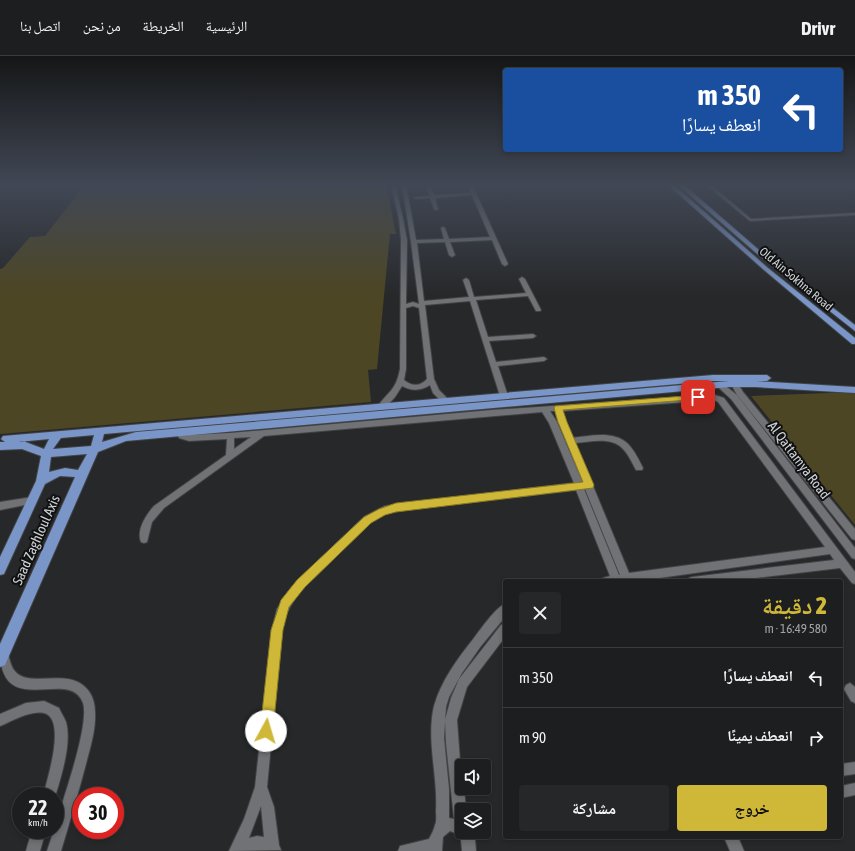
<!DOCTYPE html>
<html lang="ar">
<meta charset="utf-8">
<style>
:root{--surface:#1d1e20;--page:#252729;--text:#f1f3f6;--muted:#a0a2a5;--line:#3b3c3e;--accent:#cfb837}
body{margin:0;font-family:"Asap Condensed","Noto Naskh Arabic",sans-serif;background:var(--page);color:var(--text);direction:rtl;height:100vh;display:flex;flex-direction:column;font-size:15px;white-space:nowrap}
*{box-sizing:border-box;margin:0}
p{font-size:13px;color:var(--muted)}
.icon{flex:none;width:22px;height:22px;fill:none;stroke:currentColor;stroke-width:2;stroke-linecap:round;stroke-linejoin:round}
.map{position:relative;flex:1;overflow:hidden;direction:ltr}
.drawer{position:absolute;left:503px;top:523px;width:340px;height:260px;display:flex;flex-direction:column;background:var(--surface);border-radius:4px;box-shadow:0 2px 6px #0003,0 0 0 1px var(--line);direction:rtl}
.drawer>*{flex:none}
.top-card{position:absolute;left:503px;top:12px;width:340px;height:84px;border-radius:4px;box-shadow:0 2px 6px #0003,0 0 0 1px var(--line);direction:rtl;background:#1a4fa0;color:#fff;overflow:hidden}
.tools{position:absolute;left:455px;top:703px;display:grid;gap:8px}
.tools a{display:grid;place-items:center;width:36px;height:36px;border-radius:4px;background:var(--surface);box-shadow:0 2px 6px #0003,0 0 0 1px var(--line);font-size:20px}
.speed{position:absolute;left:12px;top:731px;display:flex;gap:8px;font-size:20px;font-weight:700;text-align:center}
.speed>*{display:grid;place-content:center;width:52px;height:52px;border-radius:50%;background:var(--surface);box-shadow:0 2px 6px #0003,0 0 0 1px var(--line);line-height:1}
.speed small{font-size:10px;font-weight:400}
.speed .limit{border:6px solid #d22;background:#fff;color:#111}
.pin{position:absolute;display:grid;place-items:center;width:34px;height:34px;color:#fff;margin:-17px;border-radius:8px;box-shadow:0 2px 6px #0006}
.me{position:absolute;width:44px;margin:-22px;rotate:6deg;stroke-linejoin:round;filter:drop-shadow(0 0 3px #0008)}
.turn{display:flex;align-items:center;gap:14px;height:84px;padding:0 16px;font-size:18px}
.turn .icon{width:52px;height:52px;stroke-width:2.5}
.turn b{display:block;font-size:28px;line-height:34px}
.round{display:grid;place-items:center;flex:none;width:42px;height:42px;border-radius:4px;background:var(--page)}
.headline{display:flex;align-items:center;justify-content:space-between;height:68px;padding:0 16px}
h1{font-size:24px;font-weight:800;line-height:30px;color:var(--accent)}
.cta{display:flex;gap:8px;margin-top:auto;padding:8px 16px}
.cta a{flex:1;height:46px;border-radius:4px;background:var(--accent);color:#111;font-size:16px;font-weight:800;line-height:46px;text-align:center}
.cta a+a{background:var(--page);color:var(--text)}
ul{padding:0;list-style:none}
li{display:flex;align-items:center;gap:12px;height:60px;padding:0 16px;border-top:1px solid var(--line)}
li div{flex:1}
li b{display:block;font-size:15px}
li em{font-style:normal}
header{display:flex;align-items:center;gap:24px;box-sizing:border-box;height:56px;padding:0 20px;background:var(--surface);border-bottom:1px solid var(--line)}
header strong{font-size:19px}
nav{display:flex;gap:22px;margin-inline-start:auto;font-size:14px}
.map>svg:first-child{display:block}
.green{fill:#4d4624}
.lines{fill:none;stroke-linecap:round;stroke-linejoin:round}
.minor-casing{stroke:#424345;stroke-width:2}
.major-casing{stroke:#424345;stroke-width:2}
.minor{fill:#707275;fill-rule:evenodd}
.major{fill:#7a95c7;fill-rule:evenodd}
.route{fill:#cfb837;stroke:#877824}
.labels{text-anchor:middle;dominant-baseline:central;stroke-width:4;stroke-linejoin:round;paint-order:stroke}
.far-street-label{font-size:12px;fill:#d1d2d3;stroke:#101112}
.street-label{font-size:14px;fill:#d1d2d3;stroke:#101112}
</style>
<header>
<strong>Drivr</strong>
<nav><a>الرئيسية</a><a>الخريطة</a><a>من نحن</a><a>اتصل بنا</a></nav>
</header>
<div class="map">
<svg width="855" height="795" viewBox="0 0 855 795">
<rect width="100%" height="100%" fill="#27282a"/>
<g class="green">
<polygon points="85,128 386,128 396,178 390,178 377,313 368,314 371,346 0,378 0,213 3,212 30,181 45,180"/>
<polygon points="855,336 855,469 751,340"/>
</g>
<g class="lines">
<defs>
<g id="minor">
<polygon points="0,128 5,128 0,130"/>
<path d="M391 128H395L403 163 407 184 406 248 413 246 419 248 411 186 402 128H406L416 184 444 183 441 172 443 171 445 172 449 183 490 181 472 139 435 142 438 153 436 154 434 153 430 142 416 143 414 142 416 141 430 140 427 131 429 130 431 131 434 139 471 137 468 129 472 128 508 208 505 210 502 208 492 184 450 186 455 199 452 201 449 199 445 186 417 187 424 245 469 241 463 224 466 222 469 224 474 241 526 237 519 223 522 221 525 223 541 254 540 255H536L528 240 476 244 488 281 533 278 536 280 533 282 489 285 496 306 544 301 547 303 544 305 498 310 508 340 507 342H501L500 340 470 245 425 249 434 323 439 334 450 345 449 347H443L433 337 430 329C421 335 411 335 402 330L395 341 384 353H378L377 351C389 335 396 334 400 313L401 184 399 163ZM413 250 419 252 427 323C421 330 412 331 404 324L406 313V252Z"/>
<polygon points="705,128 710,128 751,163 855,157 855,159 750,165"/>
<polygon points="842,128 848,128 855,131 855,133"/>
<polygon points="733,326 737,326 743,336 855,473 855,484 852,483 737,339 731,328"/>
<polygon points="718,327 722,327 737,339 855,492 855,503 852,502 731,343 718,331 716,329"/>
<path d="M715 339 724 342 855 516V528L852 527 840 512 729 525H687L689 522 692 521 834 504 830 498 638 525H601L603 522 610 520 576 434 389 456 370 467 298 537 286 558 282 574 267 731 274 751 279 789 281 794 229 795 244 763 255 731 272 574 277 553 292 531 364 461 385 450 574 427 549 367 542 356 264 380 164 452 152 466 147 486 144 487 141 486C136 474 146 459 154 450L226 399 227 383 189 385 179 382 177 376 178 374H184L185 378 189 379 230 377 492 354ZM714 344 718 346 825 491 629 517 593 430V429L591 426 575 387C590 386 612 380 623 393 629 399 632 407 636 414H642L643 412C639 404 634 394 628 388 614 374 589 380 572 382L562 355ZM550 355H555L558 366 582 426 557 366ZM251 381 234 393V382ZM584 433H585L620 519H619ZM261 750 264 781 257 780 249 782Z"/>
<polygon points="32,441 35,443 36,445 35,447 0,454 0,446"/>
<path d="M505 548V561L481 590 462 617 449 641 446 651 444 682 449 733V762L454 763 446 687 445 664 451 642 459 623 501 569 505 568V581L467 631 457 664 462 732H464L466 754H462V776H471L475 783 476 795H462L461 784 458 778 450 775 443 781 442 795H398L400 790 429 783C431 779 434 774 435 769 437 765 436 759 436 754 438 720 426 684 434 650 441 625 458 602 474 582 481 573 495 552 505 548Z"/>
<path d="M3 593 7 594C9 600 10 609 14 614 27 633 66 612 85 631 92 637 95 647 95 656 96 672 91 689 87 704 79 735 70 765 61 795H47L54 774H55C55 765 60 754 63 745 69 725 89 666 83 647 70 610 0 666 0 594Z"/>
<polygon points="850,627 855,631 855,647 851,645 844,633 846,629"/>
<path d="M44 645 59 652C61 657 64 661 66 666 72 687 61 721 55 741L43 740C47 724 67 663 44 657 31 654 12 665 0 670V658L26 647Z"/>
<polygon points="855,706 855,718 841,720 841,708"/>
<polygon points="855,727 855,739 841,742 841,730"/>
<polygon points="32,774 46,774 40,795 26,795"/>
<polygon points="724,781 738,781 744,795 730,795"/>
</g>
<g id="major">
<polygon points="667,128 673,128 768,212 855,282 855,288 852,288 764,214"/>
<polygon points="677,128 683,128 759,194 855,269 855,275 755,196"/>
<path d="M713 319H767L771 322 767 325H713L104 378 102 386 136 376 729 325H755L855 331V337L755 331H729L126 385 98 396 5 609 0 611V588L75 421 60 420 45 428 4 518 0 519V501L36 425 41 400 22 393 0 394V386H5L1 383 3 380ZM94 379 91 390 53 393 61 382ZM49 383 44 393 23 385 18 386ZM87 398 78 414 65 412 49 416 51 401Z"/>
</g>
</defs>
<use href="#minor" class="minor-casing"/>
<use href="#major" class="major-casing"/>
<use href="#minor" class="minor"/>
<use href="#major" class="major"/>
</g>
<linearGradient id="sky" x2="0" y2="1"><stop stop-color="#151617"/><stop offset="0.54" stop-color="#414855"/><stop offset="1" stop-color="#414855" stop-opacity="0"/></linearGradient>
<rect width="855" height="239" fill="url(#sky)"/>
<polygon class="route" points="698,339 702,341 700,343 563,354 567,366 594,429 593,432 396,456 385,459 371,467 305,531 289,551 283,574 273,675 271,679 266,681 262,679 260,675 271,574 281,544 297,524 364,461 379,453 396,447 583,426 558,366 554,352 555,350"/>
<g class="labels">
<g class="far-street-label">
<text transform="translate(796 223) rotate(40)">Old Ain Sokhna Road</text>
</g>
<g class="street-label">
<text transform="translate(799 404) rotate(53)">Al Qattamya Road</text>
<text transform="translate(36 484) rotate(-66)">Saad Zaghloul Axis</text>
</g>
</g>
</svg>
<div class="tools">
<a><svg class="icon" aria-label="sound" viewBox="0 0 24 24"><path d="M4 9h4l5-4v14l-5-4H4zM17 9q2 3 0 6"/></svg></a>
<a><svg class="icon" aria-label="layers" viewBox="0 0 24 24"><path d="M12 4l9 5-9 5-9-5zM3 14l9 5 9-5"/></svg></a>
</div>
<div class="speed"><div>22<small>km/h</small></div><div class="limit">30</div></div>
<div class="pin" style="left:698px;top:341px;background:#d93025"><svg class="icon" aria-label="arrive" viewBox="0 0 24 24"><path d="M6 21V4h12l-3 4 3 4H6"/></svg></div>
<svg class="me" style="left:266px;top:675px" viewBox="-20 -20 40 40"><circle r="19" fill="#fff"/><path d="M0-13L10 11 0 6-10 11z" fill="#cfb837"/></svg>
<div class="top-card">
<div class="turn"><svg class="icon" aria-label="left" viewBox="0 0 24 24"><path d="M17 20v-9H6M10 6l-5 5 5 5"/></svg><div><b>350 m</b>انعطف يسارًا</div></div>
</div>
<section class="drawer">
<div class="headline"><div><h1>2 دقيقة</h1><p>580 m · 16:49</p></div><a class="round"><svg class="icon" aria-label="close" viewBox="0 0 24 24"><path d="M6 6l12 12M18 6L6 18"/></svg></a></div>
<ul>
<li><svg class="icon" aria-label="left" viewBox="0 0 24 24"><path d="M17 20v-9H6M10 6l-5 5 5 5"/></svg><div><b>انعطف يسارًا</b></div><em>350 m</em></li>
<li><svg class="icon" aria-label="right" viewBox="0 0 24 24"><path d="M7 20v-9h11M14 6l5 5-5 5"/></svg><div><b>انعطف يمينًا</b></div><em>90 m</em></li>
</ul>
<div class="cta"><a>خروج</a><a>مشاركة</a></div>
</section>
</div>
